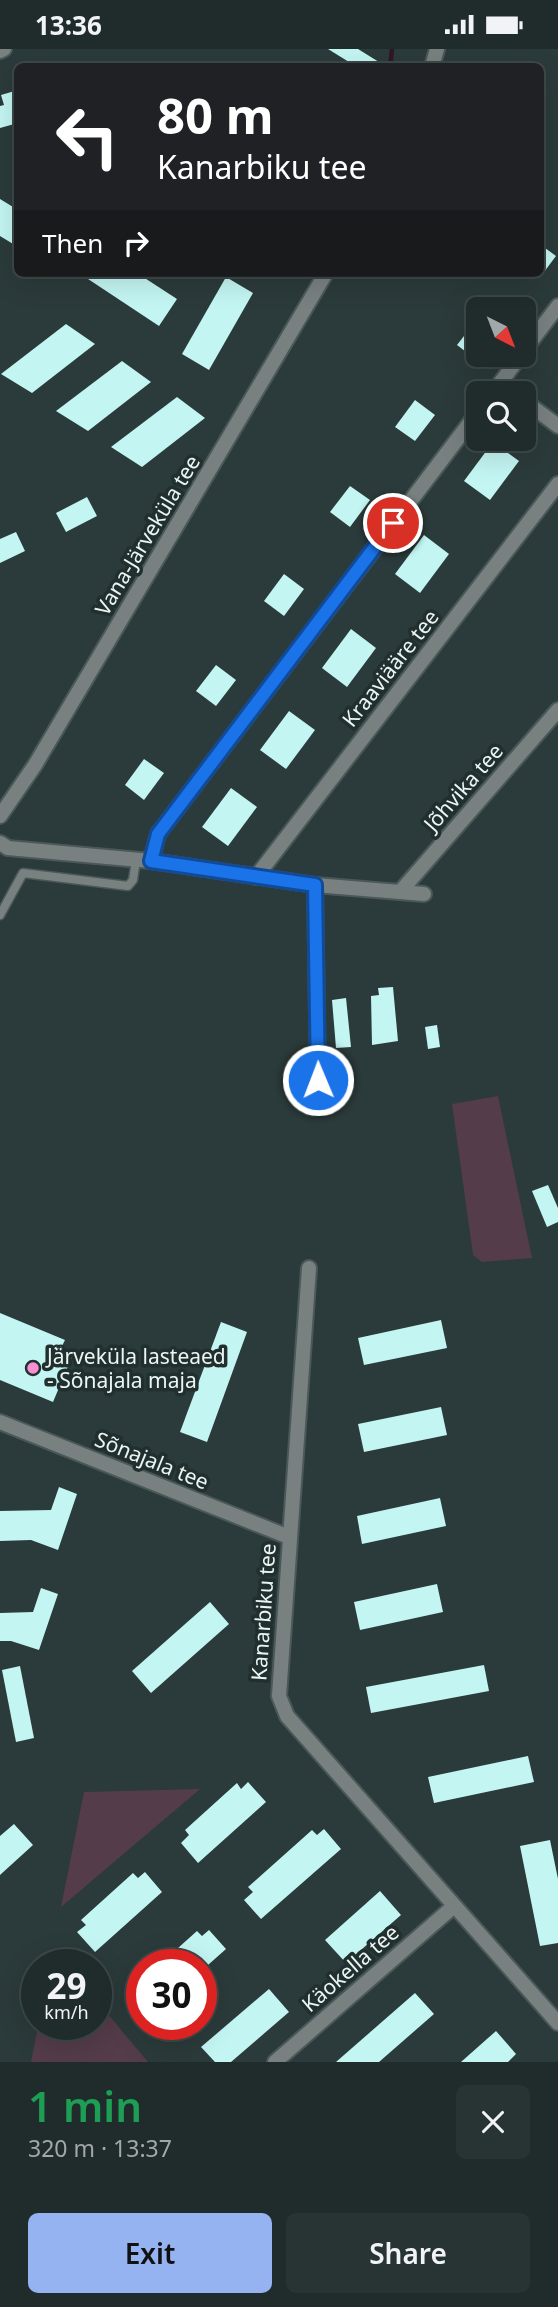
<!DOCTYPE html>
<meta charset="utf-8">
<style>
:root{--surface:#202c2c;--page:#283434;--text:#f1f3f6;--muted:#a2a7a9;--line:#3d4848;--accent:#95b2f1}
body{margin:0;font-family:"Noto Sans",sans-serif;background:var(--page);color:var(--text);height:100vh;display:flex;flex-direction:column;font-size:26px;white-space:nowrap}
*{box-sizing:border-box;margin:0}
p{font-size:23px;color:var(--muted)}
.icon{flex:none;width:38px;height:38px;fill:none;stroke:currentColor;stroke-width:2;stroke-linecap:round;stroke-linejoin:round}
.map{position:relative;height:2013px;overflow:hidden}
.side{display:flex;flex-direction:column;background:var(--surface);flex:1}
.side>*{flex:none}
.hud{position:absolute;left:14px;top:14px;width:530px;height:214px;border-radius:10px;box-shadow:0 7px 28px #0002,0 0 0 2px var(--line);background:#202124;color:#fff;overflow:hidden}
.needle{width:46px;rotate:138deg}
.controls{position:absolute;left:466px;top:248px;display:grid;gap:14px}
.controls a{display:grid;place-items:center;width:70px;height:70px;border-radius:10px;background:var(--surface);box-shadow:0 7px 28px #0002,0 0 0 2px var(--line);font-size:35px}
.speed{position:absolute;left:21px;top:1900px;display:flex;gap:14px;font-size:35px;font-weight:700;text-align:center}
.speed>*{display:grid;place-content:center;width:91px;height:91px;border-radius:50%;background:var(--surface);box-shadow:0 7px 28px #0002,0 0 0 2px var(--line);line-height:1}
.speed small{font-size:18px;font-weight:400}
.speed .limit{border:10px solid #d22;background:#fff;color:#111}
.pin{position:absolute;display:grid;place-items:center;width:60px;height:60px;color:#fff;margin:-30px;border:4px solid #fff;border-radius:50%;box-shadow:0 2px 7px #0007}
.me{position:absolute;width:77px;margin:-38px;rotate:359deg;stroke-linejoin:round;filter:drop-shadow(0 0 5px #0008)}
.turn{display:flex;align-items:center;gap:24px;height:147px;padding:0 28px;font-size:32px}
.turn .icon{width:91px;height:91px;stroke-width:2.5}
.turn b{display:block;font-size:49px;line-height:60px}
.then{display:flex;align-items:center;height:66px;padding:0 28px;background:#0003;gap:14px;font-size:26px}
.round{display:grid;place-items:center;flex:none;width:74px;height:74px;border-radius:10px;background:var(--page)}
.overview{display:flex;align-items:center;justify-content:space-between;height:119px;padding:0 28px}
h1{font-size:42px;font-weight:600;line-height:52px;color:#1e9e55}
.action{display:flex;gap:14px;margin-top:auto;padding:14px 28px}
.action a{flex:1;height:80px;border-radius:10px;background:var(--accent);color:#111;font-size:28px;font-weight:600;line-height:80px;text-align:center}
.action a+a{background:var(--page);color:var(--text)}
.status{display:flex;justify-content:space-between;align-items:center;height:49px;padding:0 35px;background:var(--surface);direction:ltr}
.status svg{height:19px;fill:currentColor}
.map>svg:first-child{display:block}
.green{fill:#543c4a}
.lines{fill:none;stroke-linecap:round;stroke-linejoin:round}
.stream{stroke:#321627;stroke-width:4.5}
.building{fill:#c3f5f2}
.lane-casing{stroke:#4a5858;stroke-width:11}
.street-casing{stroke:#4a5858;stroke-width:18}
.lane{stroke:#798180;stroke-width:8}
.street{stroke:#798180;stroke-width:14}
.route-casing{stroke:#114b97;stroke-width:18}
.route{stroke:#1a73e8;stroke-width:12}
.poi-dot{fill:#f690cf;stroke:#21302f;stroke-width:2.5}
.labels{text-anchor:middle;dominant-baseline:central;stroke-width:7;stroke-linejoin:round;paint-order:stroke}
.street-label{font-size:21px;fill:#ebf5f4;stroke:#21302f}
.poi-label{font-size:21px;fill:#ebf5f4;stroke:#21302f;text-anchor:start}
</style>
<div class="status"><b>13:36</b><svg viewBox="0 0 49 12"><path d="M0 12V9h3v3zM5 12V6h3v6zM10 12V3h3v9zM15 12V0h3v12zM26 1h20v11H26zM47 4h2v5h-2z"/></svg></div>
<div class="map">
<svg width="558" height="2013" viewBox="0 0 558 2013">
<rect width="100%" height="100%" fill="#2b3a3a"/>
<g class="green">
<polygon points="498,1047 532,1209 482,1213 473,1206 452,1055"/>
<polygon points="200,1740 61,1858 84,1743"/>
<polygon points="96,1951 148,2013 31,2013 37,1983 45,1976 96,1976"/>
</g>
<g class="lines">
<polyline class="stream" points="390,18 392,0"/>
</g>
<g class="building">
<polygon points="328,0 358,0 387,18 357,18"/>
<polygon points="18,41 18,74 0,79 0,57 4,56 1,46"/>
<polygon points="0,150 18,161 18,198 0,187"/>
<polygon points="541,196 556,207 541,227"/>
<polygon points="79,224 137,224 177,250 159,277"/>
<polygon points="226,228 253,244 209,321 182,305"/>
<polygon points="478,269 478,312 457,296"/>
<polygon points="66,275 95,295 32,344 1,325"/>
<polygon points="122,312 151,333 88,382 56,362"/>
<polygon points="177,348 205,369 142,418 111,398"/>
<polygon points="415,351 435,366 415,392 395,378"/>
<polygon points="493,393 519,412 490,451 464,432"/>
<polygon points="350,437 370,451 350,478 330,463"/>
<polygon points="87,448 97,467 66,483 56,464"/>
<polygon points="16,483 25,502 0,514 0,490"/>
<polygon points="424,486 449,505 420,544 395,525"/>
<polygon points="284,525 304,540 284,567 264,552"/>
<polygon points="351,580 376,599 347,638 322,619"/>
<polygon points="216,616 236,631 216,657 196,642"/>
<polygon points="289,662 315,681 286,720 260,701"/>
<polygon points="144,710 164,724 144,751 125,736"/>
<polygon points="231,739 257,758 228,797 202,778"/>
<polygon points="393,938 398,992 372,996 371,947 379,946 378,939"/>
<polygon points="346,949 351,998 336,999 332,951"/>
<polygon points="437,976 440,998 428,1000 425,978"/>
<polygon points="548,1136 558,1159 558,1173 547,1178 532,1142"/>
<polygon points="0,1264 65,1291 59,1303 72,1308 53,1353 0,1331"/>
<polygon points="441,1271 447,1299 364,1316 358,1289"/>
<polygon points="221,1273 247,1283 207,1393 180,1383"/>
<polygon points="441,1358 447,1386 364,1403 358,1375"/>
<polygon points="59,1438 77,1445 58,1501 31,1491 0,1492 0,1462 51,1461"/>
<polygon points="440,1449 446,1477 362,1495 357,1467"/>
<polygon points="437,1535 443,1563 360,1581 354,1553"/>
<polygon points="41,1539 58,1545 39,1601 11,1592 0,1592 0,1564 33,1563"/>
<polygon points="210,1553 229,1575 151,1644 132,1622"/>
<polygon points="484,1616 489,1642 371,1664 366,1638"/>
<polygon points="20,1617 34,1689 16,1693 2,1621"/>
<polygon points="528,1707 534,1733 434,1754 428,1728"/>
<polygon points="248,1733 266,1753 198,1814 181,1794 189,1786 185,1781 237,1734 241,1740"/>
<polygon points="14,1775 33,1796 0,1826 0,1787"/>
<polygon points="324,1780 341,1800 261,1870 244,1851 253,1843 248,1838 312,1781 317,1786"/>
<polygon points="550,1791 558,1830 558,1894 540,1897 520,1797"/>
<polygon points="145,1823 162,1843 95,1903 77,1883 86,1876 81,1871 133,1824 138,1829"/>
<polygon points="380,1842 401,1866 346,1914 325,1891"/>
<polygon points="209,1881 226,1900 208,1916 159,1916 197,1882 202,1887"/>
<polygon points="269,1940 289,1963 231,2013 215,2013 201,1998"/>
<polygon points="415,1944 434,1965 379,2013 336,2013"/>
<polygon points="496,1982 516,2005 508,2013 461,2013"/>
</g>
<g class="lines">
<defs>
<polyline id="lane" points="0,866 23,824 128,837 133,831 136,811"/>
<g id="street">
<polyline points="0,2 4,0"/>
<polyline points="432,18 437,0"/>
<polyline points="523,303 558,257"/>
<polyline points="501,333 516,345"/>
<polyline points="492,345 521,306"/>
<polyline points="523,351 558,377"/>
<polyline points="0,767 35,716 326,224"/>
<polyline points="0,794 8,799 151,812 315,836 424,845"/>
<polyline points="151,812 158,785 478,363"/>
<polyline points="256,828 558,435"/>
<polyline points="315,836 318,1031"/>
<polyline points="400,843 558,661"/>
<polyline points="309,1219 279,1647 287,1667 558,1974"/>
<polyline points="0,1373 289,1488"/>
<polyline points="275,2013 454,1857"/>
</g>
</defs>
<use href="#lane" class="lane-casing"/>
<use href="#street" class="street-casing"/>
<use href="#lane" class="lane"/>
<use href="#street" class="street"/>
</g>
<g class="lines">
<defs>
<polyline id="route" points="318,1031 315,836 151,812 158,785 393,474"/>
</defs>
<use href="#route" class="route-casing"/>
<use href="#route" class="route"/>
</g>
<circle class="poi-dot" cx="33" cy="1319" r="7"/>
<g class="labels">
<g class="street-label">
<text transform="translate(147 486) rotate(-59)">Vana-Järveküla tee</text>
<text transform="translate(390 619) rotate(-52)">Kraaviääre tee</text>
<text transform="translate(463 738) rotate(-49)">Jõhvika tee</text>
<text transform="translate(152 1411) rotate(22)">Sõnajala tee</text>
<text transform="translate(263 1563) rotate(-86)">Kanarbiku tee</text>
<text transform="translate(350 1919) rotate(-41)">Käokella tee</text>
</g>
<g class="poi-label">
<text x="47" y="1307">Järveküla lasteaed<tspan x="47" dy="24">- Sõnajala maja</tspan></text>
</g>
</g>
</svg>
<div class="controls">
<a><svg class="needle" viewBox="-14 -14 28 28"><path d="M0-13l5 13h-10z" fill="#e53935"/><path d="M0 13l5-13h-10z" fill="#a2a7a9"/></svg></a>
<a><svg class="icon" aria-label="search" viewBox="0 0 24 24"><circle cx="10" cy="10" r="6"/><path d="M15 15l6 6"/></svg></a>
</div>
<div class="speed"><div>29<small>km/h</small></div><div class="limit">30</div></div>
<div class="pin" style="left:393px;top:474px;background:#d93025"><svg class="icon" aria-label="arrive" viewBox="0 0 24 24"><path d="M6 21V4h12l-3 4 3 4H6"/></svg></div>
<svg class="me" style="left:318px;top:1031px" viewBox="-20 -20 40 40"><circle r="17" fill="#1a73e8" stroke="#fff" stroke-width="3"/><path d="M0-11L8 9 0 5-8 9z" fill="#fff"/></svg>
<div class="hud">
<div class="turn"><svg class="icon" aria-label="left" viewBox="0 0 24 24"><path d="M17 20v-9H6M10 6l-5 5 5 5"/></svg><div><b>80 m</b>Kanarbiku tee</div></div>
<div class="then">Then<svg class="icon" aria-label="right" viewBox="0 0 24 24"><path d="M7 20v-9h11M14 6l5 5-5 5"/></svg></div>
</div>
</div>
<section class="side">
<div class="overview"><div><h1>1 min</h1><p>320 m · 13:37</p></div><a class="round"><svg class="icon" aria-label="close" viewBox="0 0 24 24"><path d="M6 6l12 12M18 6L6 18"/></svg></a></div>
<div class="action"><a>Exit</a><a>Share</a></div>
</section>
